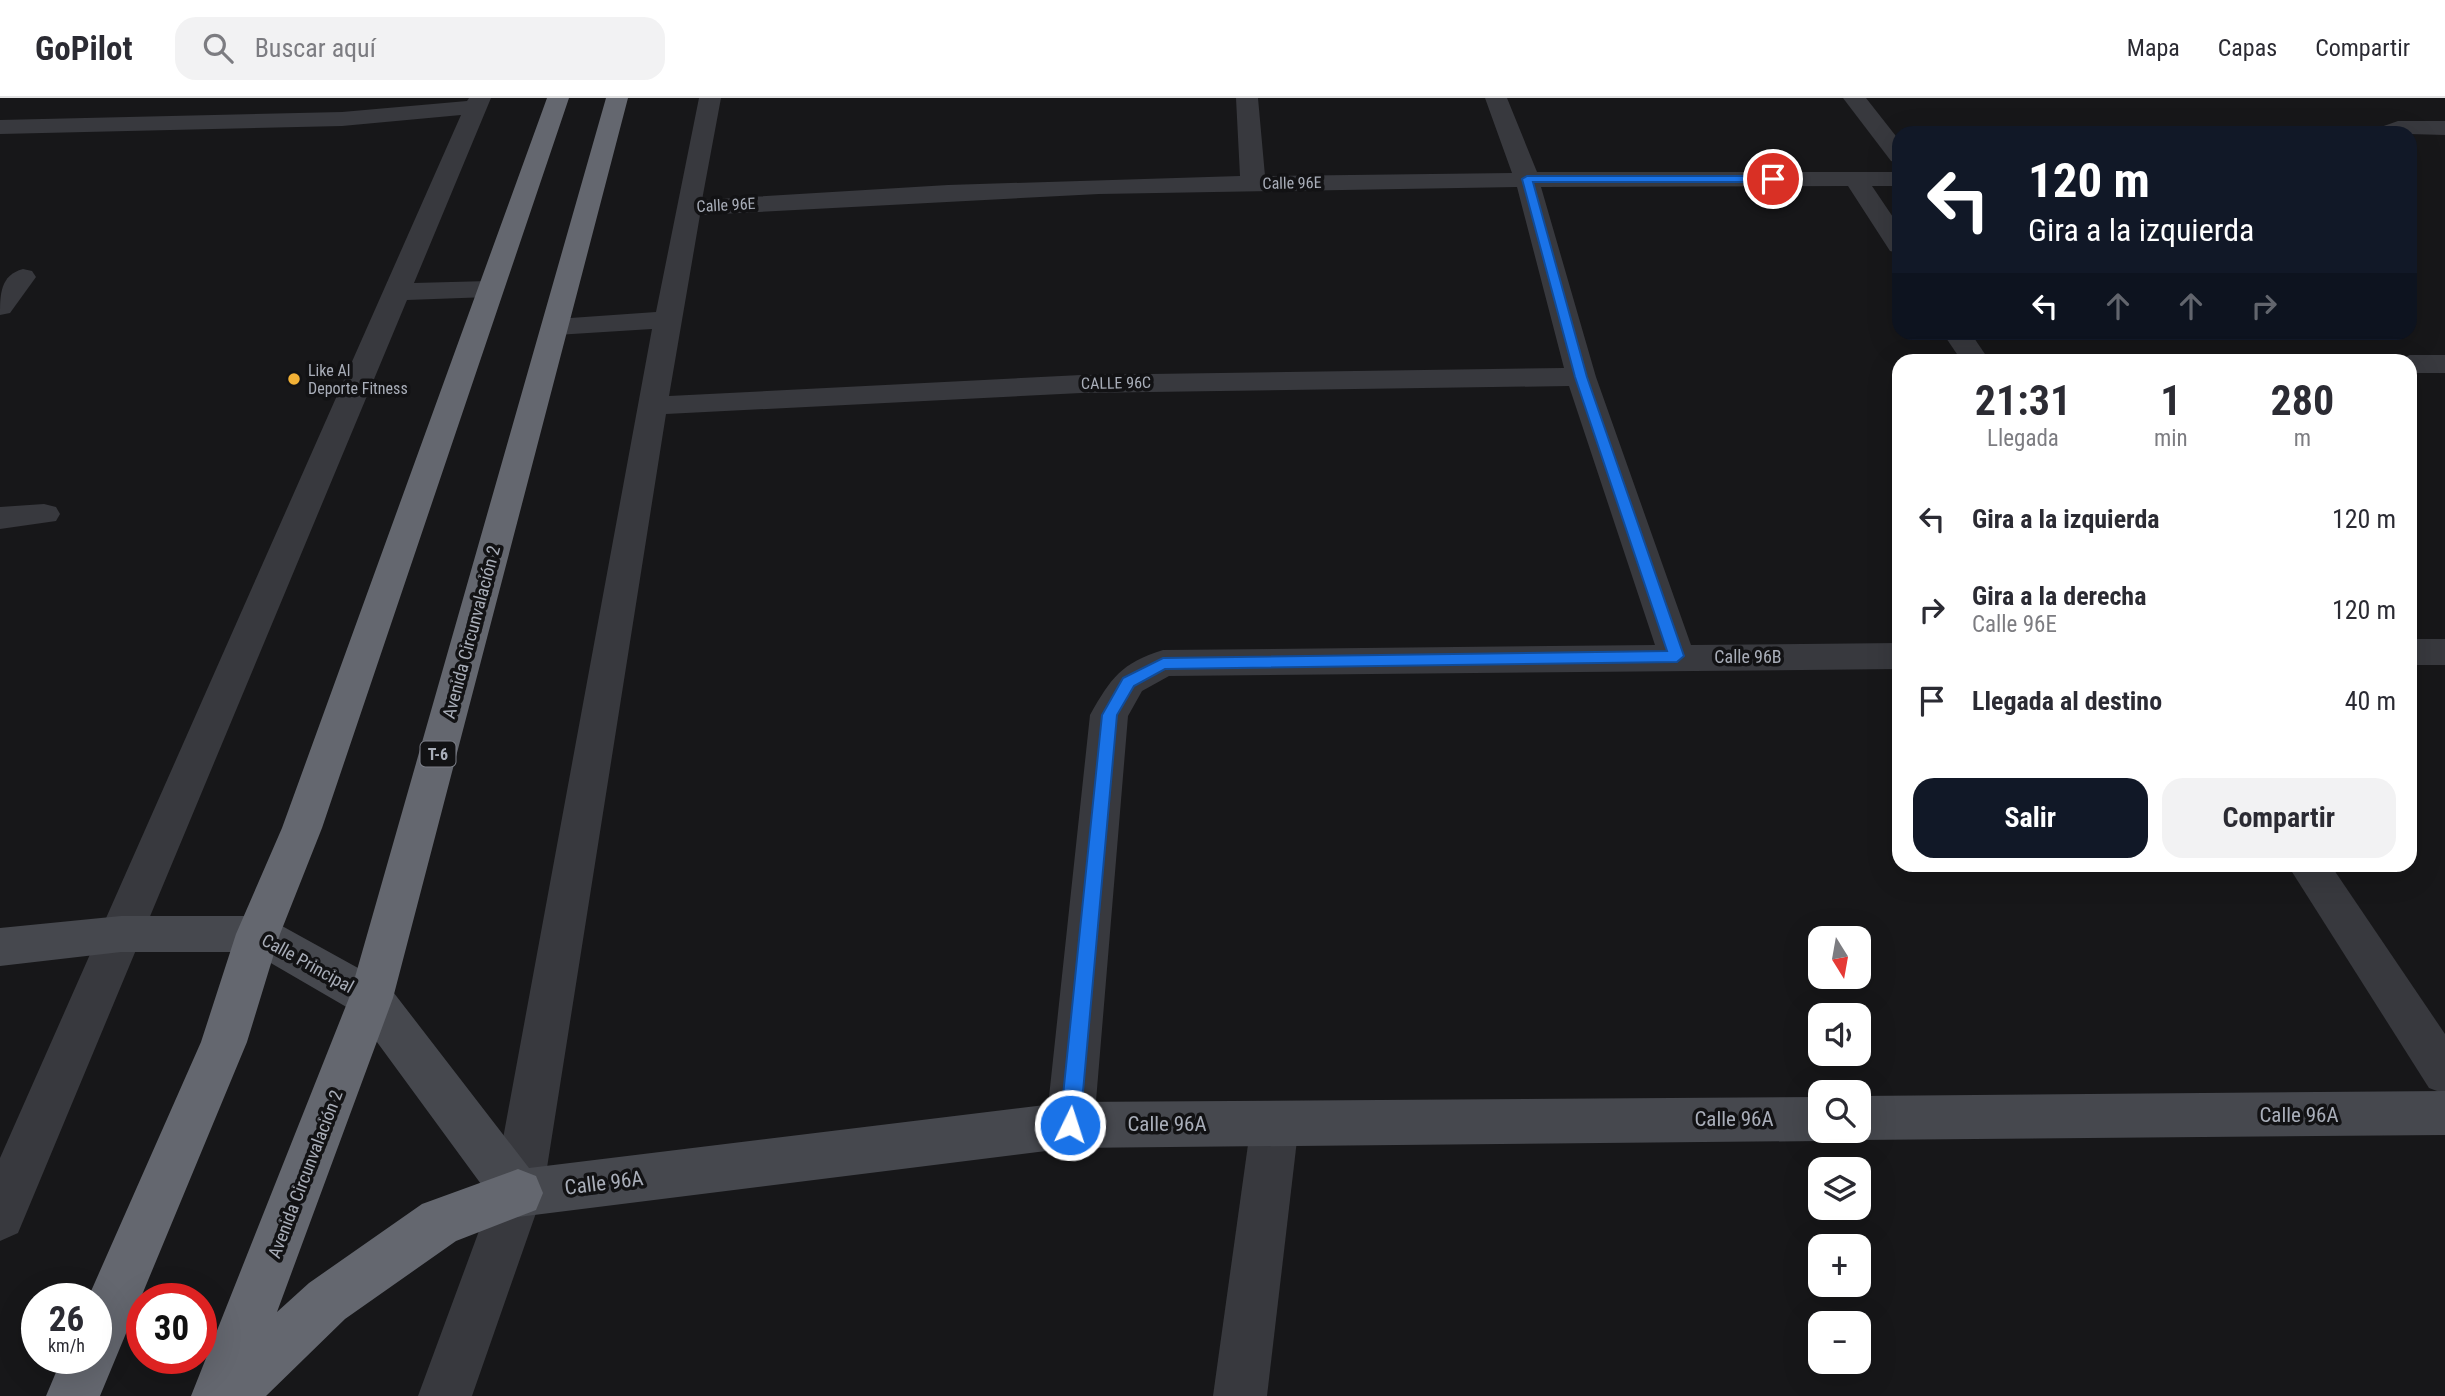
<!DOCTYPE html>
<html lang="es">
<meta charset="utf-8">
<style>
:root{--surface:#fff;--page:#f2f2f3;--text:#2b2b33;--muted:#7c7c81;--line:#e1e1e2;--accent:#111827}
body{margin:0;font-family:"Roboto Condensed",sans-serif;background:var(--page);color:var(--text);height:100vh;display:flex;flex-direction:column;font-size:26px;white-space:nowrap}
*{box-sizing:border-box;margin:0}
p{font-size:23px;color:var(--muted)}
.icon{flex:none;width:38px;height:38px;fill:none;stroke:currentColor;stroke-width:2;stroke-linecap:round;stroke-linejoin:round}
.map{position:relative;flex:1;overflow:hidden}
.details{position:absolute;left:1892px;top:256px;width:525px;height:518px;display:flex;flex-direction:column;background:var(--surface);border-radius:21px;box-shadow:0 7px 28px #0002}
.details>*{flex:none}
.guide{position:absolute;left:1892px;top:28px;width:525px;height:214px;border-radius:21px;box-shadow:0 7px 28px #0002;background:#111827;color:#fff;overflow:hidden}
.needle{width:46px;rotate:169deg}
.buttons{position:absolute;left:1808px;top:828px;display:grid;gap:14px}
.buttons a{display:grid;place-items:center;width:63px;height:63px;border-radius:14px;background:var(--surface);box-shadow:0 7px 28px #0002;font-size:35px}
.speed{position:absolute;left:21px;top:1185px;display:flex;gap:14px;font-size:35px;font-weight:700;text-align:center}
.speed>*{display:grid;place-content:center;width:91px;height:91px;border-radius:50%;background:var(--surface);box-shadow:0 7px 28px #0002;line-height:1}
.speed small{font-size:18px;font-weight:400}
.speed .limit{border:10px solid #d22;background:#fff;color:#111}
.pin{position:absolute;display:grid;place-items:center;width:60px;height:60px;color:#fff;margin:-30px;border:4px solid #fff;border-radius:50%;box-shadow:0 2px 7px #0007}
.me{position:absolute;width:77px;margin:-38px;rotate:4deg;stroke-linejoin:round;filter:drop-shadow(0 0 5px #0008)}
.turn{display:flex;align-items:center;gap:24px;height:147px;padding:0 21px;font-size:32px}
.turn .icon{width:91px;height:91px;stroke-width:2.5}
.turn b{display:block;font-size:49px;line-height:60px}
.lanes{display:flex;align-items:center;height:66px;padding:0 21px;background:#0003;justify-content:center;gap:35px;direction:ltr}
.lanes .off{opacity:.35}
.eta{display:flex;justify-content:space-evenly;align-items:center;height:119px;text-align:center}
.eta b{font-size:42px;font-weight:700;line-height:49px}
.action{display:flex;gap:14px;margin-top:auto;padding:14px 21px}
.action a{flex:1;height:80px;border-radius:21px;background:var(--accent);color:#fff;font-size:28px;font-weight:700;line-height:80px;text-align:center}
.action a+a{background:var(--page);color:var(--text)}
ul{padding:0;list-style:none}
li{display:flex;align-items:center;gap:21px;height:91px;padding:0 21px}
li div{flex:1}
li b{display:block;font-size:26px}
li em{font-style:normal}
header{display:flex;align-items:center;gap:42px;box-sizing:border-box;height:98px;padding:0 35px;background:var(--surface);border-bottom:2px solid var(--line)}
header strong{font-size:33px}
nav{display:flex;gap:38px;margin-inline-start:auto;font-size:24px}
.search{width:490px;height:63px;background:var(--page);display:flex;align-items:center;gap:18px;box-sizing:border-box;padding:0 24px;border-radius:21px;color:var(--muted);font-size:26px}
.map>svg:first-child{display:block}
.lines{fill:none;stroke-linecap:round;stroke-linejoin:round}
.street{fill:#38393e;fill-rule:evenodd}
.secondary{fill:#46484e;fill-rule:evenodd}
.highway{fill:#64676f;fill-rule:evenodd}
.route{fill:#1a73e8;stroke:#114b97;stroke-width:2}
.poi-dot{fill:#f2b136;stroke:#121214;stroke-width:2.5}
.labels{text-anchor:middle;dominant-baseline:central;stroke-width:7;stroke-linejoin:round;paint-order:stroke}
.far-street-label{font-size:16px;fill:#a9aeb9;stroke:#121214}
.far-poi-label{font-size:16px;fill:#a9aeb9;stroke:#121214;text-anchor:start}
.shield{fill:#121214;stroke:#7c7f88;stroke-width:2}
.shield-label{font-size:16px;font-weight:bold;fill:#a9aeb9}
.street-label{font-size:18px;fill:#a9aeb9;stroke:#121214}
.near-street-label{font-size:21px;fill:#a9aeb9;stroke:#121214}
</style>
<header>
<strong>GoPilot</strong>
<div class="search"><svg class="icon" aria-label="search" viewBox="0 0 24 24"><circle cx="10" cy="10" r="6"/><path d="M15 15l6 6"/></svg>Buscar aquí</div>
<nav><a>Mapa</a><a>Capas</a><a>Compartir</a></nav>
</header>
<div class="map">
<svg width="2445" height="1298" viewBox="0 0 2445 1298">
<rect width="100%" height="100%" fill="#171719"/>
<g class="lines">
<g class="street">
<polygon points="469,0 491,0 414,185 489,183 499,185 503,191 499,197 489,199 407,202 18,1135 0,1143 0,1060 461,17 342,28 0,36 0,22 342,14 467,3"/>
<path d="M699 0H721L702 102 948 87 1240 78 1236 0H1258L1265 78 1512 75 1485 0H1507L1537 74H1899V88H1872L1899 128V155L1890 153 1848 88 1541 89 1596 279 1691 547 1899 545V571L1169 578 1142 593 1128 618 1094 1027 1087 1043 1070 1050 1053 1043 1046 1027 1090 617C1111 580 1121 565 1163 552L1655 547 1569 288 1081 295 666 316 543 1095 472 1298H418L493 1095 652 231 556 237 546 235 542 229 546 223 556 221 656 214ZM1517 89 1564 270 1081 277 669 298 700 117 1099 96Z"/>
<polygon points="1843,0 1866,0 1899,42 1899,65 1891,63"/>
<polygon points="2398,23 2445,23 2445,37 2374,35 2378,30"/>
<path d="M23 171 32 173 36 179 10 215 0 217C0 197 0 177 23 171Z"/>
<polygon points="1942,234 1970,234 1989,262 1961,262"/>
<polygon points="2410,257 2445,257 2445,275 2410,275 2410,262 2398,262"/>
<polygon points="44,406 56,409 60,416 56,423 0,431 0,409"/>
<rect x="2410" y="541" width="35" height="26"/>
<polygon points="2287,766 2330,766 2445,936 2445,996 2429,990"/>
<polygon points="1275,1003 1292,1009 1299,1025 1267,1298 1213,1298 1251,1025 1258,1009"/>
</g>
<g class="secondary">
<polygon points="121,818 258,818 273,823 387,886 529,1070 1070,1004 1820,999 1820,1032 1839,1032 1837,1037 1820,1043 1070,1050 518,1119 500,1112 355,914 252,854 121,854 0,868 0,830"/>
<polygon points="2445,993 2445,1037 1858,1042 1841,1036 1840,1032 1858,1032 1858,998"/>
</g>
<g class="highway">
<polygon points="547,0 569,0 322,730 280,836 247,944 100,1298 46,1298 62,1260 96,1260 96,1200 88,1200 201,944 236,836 282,730"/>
<polygon points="606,0 628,0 393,900 277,1214 309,1185 422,1106 518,1071 536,1078 543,1095 536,1112 456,1143 345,1221 266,1298 191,1298 349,900"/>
</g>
</g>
<polygon class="route" points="1527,78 1773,78 1778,81 1773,84 1533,84 1587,279 1684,558 1677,564 1165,571 1134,588 1117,617 1080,1027 1077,1033 1070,1036 1063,1033 1060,1027 1102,617 1123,580 1163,560 1667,553 1575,279 1522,81"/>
<circle class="poi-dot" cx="294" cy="281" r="7"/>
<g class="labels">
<g class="far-street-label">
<text transform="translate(1292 85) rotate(-1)">Calle 96E</text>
<text transform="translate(726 107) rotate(-3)">Calle 96E</text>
<text transform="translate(1116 285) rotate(-1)">CALLE 96C</text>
</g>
<g class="far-poi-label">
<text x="308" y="272">Like Al<tspan x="308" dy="18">Deporte Fitness</tspan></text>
</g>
<rect class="shield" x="420.5" y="643.5" width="35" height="25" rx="5"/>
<g class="shield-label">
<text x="438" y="656">T-6</text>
</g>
<g class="street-label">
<text transform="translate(471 534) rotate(-75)">Avenida Circunvalación 2</text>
<text x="1748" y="558">Calle 96B</text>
<text transform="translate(308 865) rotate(29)">Calle Principal</text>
<text transform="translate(305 1076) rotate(-69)">Avenida Circunvalación 2</text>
</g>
<g class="near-street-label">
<text x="2299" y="1017">Calle 96A</text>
<text x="1734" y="1021">Calle 96A</text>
<text x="1167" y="1026">Calle 96A</text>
<text transform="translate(604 1085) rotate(-7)">Calle 96A</text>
</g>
</g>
</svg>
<div class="buttons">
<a><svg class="needle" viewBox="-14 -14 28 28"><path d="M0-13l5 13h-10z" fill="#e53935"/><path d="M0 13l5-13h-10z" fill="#7c7c81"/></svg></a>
<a><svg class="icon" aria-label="sound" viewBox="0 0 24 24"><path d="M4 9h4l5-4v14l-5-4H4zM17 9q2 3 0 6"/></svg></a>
<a><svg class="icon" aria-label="search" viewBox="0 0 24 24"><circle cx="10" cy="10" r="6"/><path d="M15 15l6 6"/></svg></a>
<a><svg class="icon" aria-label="layers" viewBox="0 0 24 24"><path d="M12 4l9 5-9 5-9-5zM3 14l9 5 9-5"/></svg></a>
<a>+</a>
<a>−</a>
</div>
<div class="speed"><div>26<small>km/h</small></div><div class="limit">30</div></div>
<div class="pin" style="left:1773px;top:81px;background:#d93025"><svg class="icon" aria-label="arrive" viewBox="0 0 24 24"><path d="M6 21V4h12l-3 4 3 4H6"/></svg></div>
<svg class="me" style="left:1070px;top:1027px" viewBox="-20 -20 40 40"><circle r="17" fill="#1a73e8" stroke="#fff" stroke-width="3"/><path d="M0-11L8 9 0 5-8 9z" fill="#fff"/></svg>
<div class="guide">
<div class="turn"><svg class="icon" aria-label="left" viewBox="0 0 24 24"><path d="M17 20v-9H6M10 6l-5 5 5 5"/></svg><div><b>120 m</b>Gira a la izquierda</div></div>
<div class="lanes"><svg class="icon" aria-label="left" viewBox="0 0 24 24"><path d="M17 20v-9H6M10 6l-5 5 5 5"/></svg><svg class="icon off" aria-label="ahead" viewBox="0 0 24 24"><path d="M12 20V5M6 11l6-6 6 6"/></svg><svg class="icon off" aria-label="ahead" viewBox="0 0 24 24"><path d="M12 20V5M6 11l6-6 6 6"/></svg><svg class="icon off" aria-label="right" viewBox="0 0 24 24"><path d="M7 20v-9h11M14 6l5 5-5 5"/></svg></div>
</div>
<section class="details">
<div class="eta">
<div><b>21:31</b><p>Llegada</p></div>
<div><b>1</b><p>min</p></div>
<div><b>280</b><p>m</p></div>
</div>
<ul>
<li><svg class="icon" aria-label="left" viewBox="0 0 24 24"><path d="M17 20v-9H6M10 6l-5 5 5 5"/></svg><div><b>Gira a la izquierda</b></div><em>120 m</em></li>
<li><svg class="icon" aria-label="right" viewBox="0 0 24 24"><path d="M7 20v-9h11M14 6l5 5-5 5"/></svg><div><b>Gira a la derecha</b><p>Calle 96E</p></div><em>120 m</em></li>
<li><svg class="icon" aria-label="arrive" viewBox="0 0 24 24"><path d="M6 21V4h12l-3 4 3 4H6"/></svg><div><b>Llegada al destino</b></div><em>40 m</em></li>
</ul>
<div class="action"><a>Salir</a><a>Compartir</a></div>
</section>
</div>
